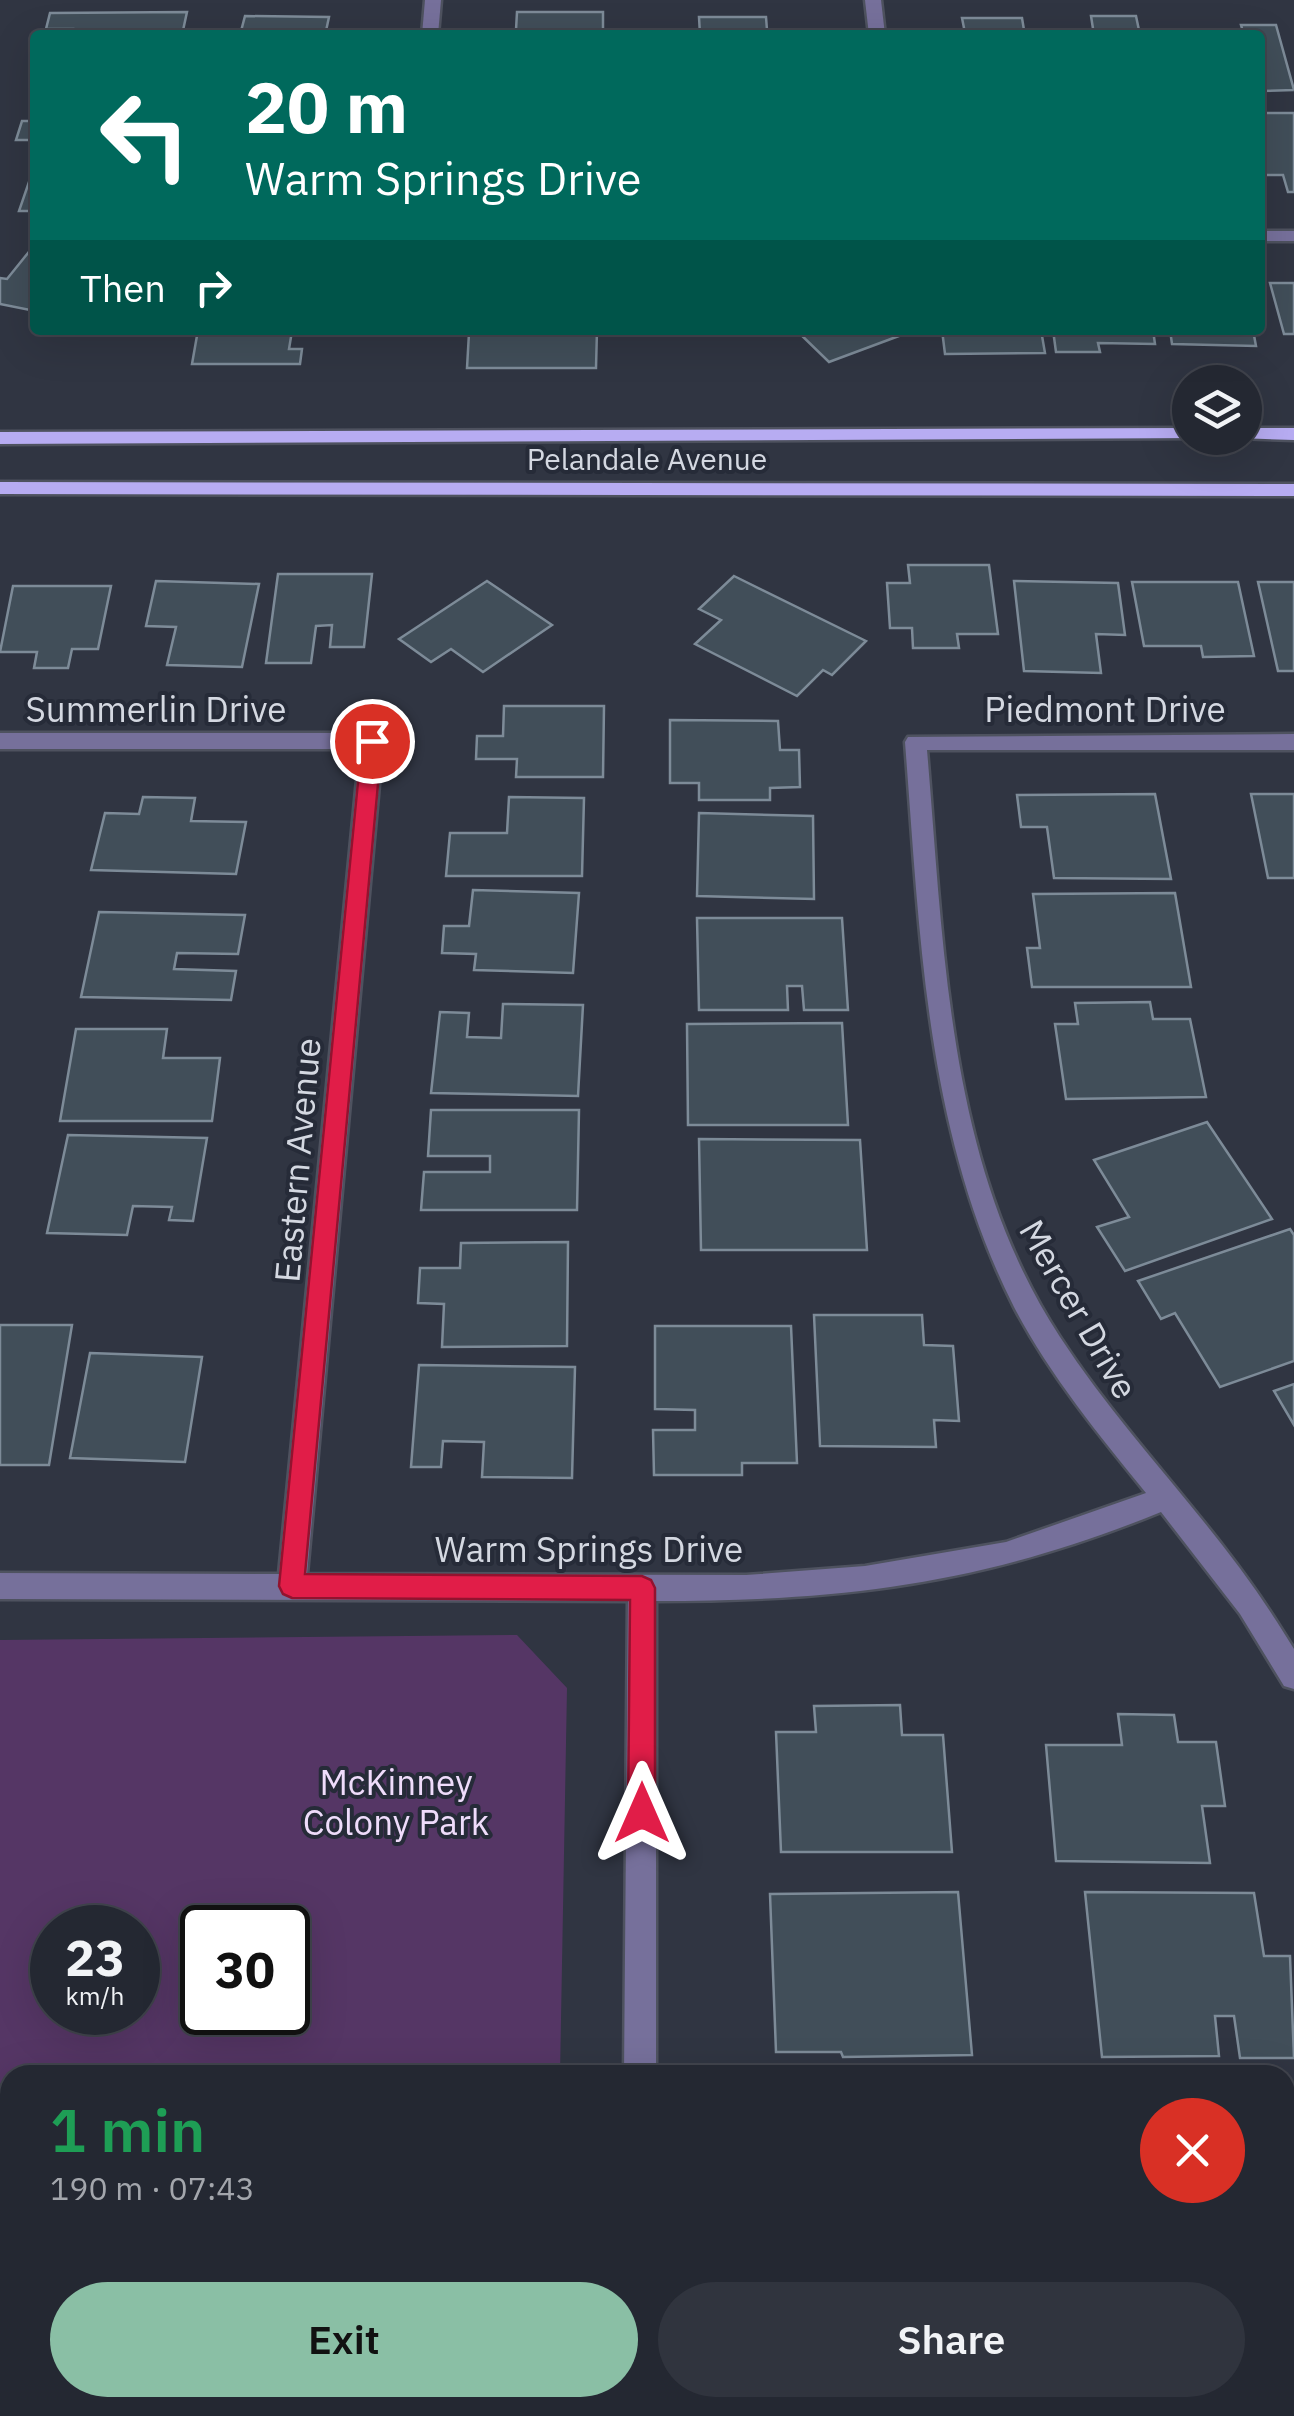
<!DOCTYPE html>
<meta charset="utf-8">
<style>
:root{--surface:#242832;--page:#30343e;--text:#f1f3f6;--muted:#a3a6ac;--line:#41444d;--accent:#8abfa5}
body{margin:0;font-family:"IBM Plex Sans",sans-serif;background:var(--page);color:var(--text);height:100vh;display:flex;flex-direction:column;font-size:38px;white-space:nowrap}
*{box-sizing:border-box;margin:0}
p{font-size:32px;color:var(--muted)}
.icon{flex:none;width:55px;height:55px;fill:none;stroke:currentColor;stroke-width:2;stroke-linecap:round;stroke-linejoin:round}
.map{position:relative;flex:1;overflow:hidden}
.details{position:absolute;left:0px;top:2065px;width:1295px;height:352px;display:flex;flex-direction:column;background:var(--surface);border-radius:30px 30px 0 0;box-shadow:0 10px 40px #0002,0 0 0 2px var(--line)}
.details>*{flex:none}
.hud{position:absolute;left:30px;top:30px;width:1235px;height:305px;border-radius:10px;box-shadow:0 10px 40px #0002,0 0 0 2px var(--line);background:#00695c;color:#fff;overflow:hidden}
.controls{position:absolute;left:1172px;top:365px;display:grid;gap:20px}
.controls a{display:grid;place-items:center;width:90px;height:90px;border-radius:50%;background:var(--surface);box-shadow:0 10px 40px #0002,0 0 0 2px var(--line);font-size:50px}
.speed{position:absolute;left:30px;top:1905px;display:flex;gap:20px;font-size:50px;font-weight:700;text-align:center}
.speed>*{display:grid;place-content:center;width:130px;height:130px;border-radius:50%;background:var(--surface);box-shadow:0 10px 40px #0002,0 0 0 2px var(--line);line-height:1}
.speed small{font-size:25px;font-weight:400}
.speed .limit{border:5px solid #111;border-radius:15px;background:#fff;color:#111}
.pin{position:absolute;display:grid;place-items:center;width:85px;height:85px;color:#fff;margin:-42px;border:5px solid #fff;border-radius:50%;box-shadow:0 2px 10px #0007}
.me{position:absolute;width:110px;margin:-55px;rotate:0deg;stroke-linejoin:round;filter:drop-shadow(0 0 8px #0008)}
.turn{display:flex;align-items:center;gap:35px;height:210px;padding:0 50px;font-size:45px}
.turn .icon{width:130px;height:130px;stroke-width:2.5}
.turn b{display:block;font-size:70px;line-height:85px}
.then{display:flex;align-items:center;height:95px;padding:0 50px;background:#0003;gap:20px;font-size:38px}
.round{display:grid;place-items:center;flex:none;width:105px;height:105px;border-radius:52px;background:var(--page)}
.summary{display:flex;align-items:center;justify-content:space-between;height:170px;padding:0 50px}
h1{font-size:60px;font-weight:600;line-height:75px;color:#1e9e55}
.primary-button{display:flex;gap:20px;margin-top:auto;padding:20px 50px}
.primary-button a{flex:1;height:115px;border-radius:60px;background:var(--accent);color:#111;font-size:40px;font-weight:600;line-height:115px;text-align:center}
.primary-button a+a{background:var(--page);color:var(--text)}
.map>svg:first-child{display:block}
.green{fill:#553665;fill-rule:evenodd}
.building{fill:#414e59;stroke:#7d8b98;stroke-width:2.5}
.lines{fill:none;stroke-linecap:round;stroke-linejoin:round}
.minor-casing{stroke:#4e525f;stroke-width:5}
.major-casing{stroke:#4e525f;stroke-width:5}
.minor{fill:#76709b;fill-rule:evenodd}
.major{fill:#b7acf2;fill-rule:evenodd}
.route{fill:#e11d48;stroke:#92132f;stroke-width:2.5}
.labels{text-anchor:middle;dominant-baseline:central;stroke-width:8;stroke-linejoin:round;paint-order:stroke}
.far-street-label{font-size:30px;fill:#d4d8e1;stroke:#262b38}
.street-label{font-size:35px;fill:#d4d8e1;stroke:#262b38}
.park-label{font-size:35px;fill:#efdcfb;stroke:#262b38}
</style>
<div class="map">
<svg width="1294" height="2416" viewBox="0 0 1294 2416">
<rect width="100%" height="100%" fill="#303542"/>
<path class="green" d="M517 1635 567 1688 560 2075H10V2408H553V2416H0V1640ZM52 1928H138V2012H52ZM202 1928H288V2012H202Z"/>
<g class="building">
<polygon points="187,12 182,35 72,35 73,29 46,29 50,13"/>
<polygon points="517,12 603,12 603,35 496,35 496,30 516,30"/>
<polygon points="245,16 329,17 326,31 344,31 344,35 240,35"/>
<polygon points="1091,16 1136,16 1140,35 1094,35"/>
<polygon points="699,17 766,17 767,30 788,30 789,35 700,35"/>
<polygon points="962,18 1022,18 1024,30 1042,30 1043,35 931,35 965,33"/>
<polygon points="1241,25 1276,25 1294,90 1260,91 1260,35 1244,35"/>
<polygon points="1260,113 1294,113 1294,192 1288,192 1283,175 1260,175"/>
<polygon points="22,121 35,121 35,140 16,140"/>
<polygon points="30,179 35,179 35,211 19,211"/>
<polygon points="32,248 35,311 0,304 0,278 7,279"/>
<polygon points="1270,283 1294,283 1294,334 1284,334"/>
<polygon points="198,330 292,331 289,349 302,349 300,364 192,364"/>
<polygon points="508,330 597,330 596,368 467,368 469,333"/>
<polygon points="796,330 915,330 829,362"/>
<polygon points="942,330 1041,330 1045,353 945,354"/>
<polygon points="1053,330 1153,330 1155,344 1098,343 1100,352 1056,352"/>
<polygon points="1170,330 1253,330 1256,346 1172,344"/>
<polygon points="908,565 989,565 998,634 957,634 959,648 913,648 912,628 890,628 887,583 910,583"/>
<polygon points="278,574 372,574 364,647 330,647 332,625 316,626 311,663 266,663"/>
<polygon points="734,576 866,641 832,675 823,670 797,696 695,644 721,620 699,609"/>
<polygon points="156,581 259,584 242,667 167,665 176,627 146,626"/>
<polygon points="487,581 552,625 483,672 451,649 431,662 399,639"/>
<polygon points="1014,581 1118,583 1125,635 1096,634 1101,673 1024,671"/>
<polygon points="1132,582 1238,582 1254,656 1203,657 1201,646 1144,646"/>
<polygon points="1258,582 1294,582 1294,671 1278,671"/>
<polygon points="13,586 111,586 98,649 72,649 68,668 34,668 37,652 0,652"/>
<polygon points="504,706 604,706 603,777 516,777 517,759 476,759 477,736 503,736"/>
<polygon points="670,720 778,721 780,750 799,750 800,787 770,788 770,800 699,800 699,783 670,783"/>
<polygon points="1155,794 1171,879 1054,878 1047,827 1021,827 1017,795"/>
<polygon points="1251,794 1294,794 1294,878 1268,878"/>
<polygon points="143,797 195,798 191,821 246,822 236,874 91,870 105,813 139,814"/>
<polygon points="509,797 584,798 582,876 446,876 450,833 507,833"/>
<polygon points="699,813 813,816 814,899 697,896"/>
<polygon points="473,890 579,893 573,973 474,970 476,954 442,953 444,926 469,926"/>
<polygon points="1175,893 1191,987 1032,987 1027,948 1040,948 1033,894"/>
<polygon points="99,912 245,915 238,954 177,953 174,969 236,971 231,1000 81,997"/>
<polygon points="697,918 842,918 848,1010 804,1010 802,986 787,986 788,1010 699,1010"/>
<polygon points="1150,1002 1153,1019 1190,1019 1206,1097 1066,1099 1055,1024 1078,1024 1075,1003"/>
<polygon points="503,1004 583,1005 578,1096 431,1093 440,1012 469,1013 467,1037 501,1038"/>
<polygon points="842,1023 848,1125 688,1125 687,1024"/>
<polygon points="76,1029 167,1029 163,1058 220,1058 212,1121 60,1121"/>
<polygon points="431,1110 579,1110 577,1210 421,1210 424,1172 490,1172 490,1156 428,1156"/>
<polygon points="1207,1122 1272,1219 1125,1271 1097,1227 1129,1217 1094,1160"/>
<polygon points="68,1135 207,1138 193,1221 169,1220 172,1207 133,1206 127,1235 47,1233"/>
<polygon points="699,1139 860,1140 867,1250 701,1250"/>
<polygon points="1290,1229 1294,1235 1294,1361 1220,1387 1175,1313 1161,1319 1138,1281"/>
<polygon points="568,1242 567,1346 442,1347 444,1304 418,1303 420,1268 460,1268 461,1243"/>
<polygon points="814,1315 922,1315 924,1345 953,1346 959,1421 934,1420 936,1447 820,1446"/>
<polygon points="0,1325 72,1325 49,1465 0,1465"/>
<polygon points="655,1326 791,1326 797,1463 742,1463 742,1475 654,1475 653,1430 695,1430 695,1410 655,1409"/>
<polygon points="90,1353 202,1357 185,1462 70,1458"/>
<polygon points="419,1365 575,1367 572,1478 482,1477 484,1442 443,1441 441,1467 411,1467"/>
<polygon points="1294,1384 1294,1425 1274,1391"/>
<polygon points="900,1705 902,1735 943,1735 952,1852 781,1852 776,1732 816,1732 814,1706"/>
<polygon points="1118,1714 1174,1715 1178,1742 1216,1742 1225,1806 1202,1806 1210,1863 1056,1861 1046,1745 1122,1745"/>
<polygon points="958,1892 972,2055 843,2057 841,2052 776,2052 770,1894"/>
<polygon points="1085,1892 1254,1893 1264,1956 1290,1956 1294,2058 1240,2058 1234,2016 1215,2016 1219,2056 1102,2057"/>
<rect x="1285" y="2116" width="9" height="151"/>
<polygon points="1285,2316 1294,2316 1294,2416 1153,2416 1153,2408 1285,2408"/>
<polygon points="797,2408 998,2408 998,2416 798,2416"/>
</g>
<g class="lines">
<defs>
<g id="minor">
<polygon points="425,0 441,0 438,35 422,35"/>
<polygon points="865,0 881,0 885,35 869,35"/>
<rect x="1260" y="231" width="34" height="10"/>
<path d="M0 733H372L383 741 307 1574 746 1575 865 1566 1006 1542 1146 1493C1098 1434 1049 1374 1014 1307 925 1131 920 934 905 742L908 737 1294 734V750H927C944 948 947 1165 1060 1337 1125 1437 1213 1521 1277 1622L1294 1649V1689L1284 1686 1240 1614 1161 1512C984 1584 845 1601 656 1601V2075H624L628 1601 0 1599V1573L279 1574 360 749H0Z"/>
<rect x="622" y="2408" width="34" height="8"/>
</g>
<g id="major">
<polygon points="1190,428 1190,438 1197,438 0,444 0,432"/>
<polygon points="1245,428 1294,428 1294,440 1238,438 1245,438"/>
<polygon points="0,482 1294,484 1294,496 0,494"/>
</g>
</defs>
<use href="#minor" class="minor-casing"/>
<use href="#major" class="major-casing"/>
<use href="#minor" class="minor"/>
<use href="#major" class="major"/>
</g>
<polygon class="route" points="372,734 382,741 305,1574 642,1576 651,1580 655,1588 655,1813 651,1822 642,1826 632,1822 628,1813 630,1600 292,1598 283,1594 279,1586 362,741"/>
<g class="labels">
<g class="far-street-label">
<text x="647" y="458">Pelandale Avenue</text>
</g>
<g class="street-label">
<text x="156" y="709">Summerlin Drive</text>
<text x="1105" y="709">Piedmont Drive</text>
<text transform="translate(297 1160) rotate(-85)">Eastern Avenue</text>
<text transform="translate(1079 1309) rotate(60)">Mercer Drive</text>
<text x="589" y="1549">Warm Springs Drive</text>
</g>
<g class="park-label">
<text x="396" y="1782">McKinney<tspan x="396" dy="40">Colony Park</tspan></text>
</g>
</g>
</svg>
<div class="controls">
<a><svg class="icon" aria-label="layers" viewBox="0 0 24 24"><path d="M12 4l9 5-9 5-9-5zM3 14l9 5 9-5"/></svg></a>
</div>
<div class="speed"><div>23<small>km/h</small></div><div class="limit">30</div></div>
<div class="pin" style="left:372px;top:741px;background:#d93025"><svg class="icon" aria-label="arrive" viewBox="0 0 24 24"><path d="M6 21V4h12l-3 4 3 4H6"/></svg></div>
<svg class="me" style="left:642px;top:1813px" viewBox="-20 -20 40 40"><path d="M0-17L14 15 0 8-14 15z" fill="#e11d48" stroke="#fff" stroke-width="4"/></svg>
<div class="hud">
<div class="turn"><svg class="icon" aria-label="left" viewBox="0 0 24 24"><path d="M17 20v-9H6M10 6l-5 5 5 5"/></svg><div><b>20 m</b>Warm Springs Drive</div></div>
<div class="then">Then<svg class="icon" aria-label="right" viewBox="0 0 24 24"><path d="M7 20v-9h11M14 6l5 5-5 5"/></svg></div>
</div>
<section class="details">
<div class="summary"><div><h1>1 min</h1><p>190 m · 07:43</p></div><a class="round" style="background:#d93025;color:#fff"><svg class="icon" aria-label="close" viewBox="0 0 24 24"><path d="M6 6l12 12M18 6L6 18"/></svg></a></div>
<div class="primary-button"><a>Exit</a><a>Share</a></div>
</section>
</div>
